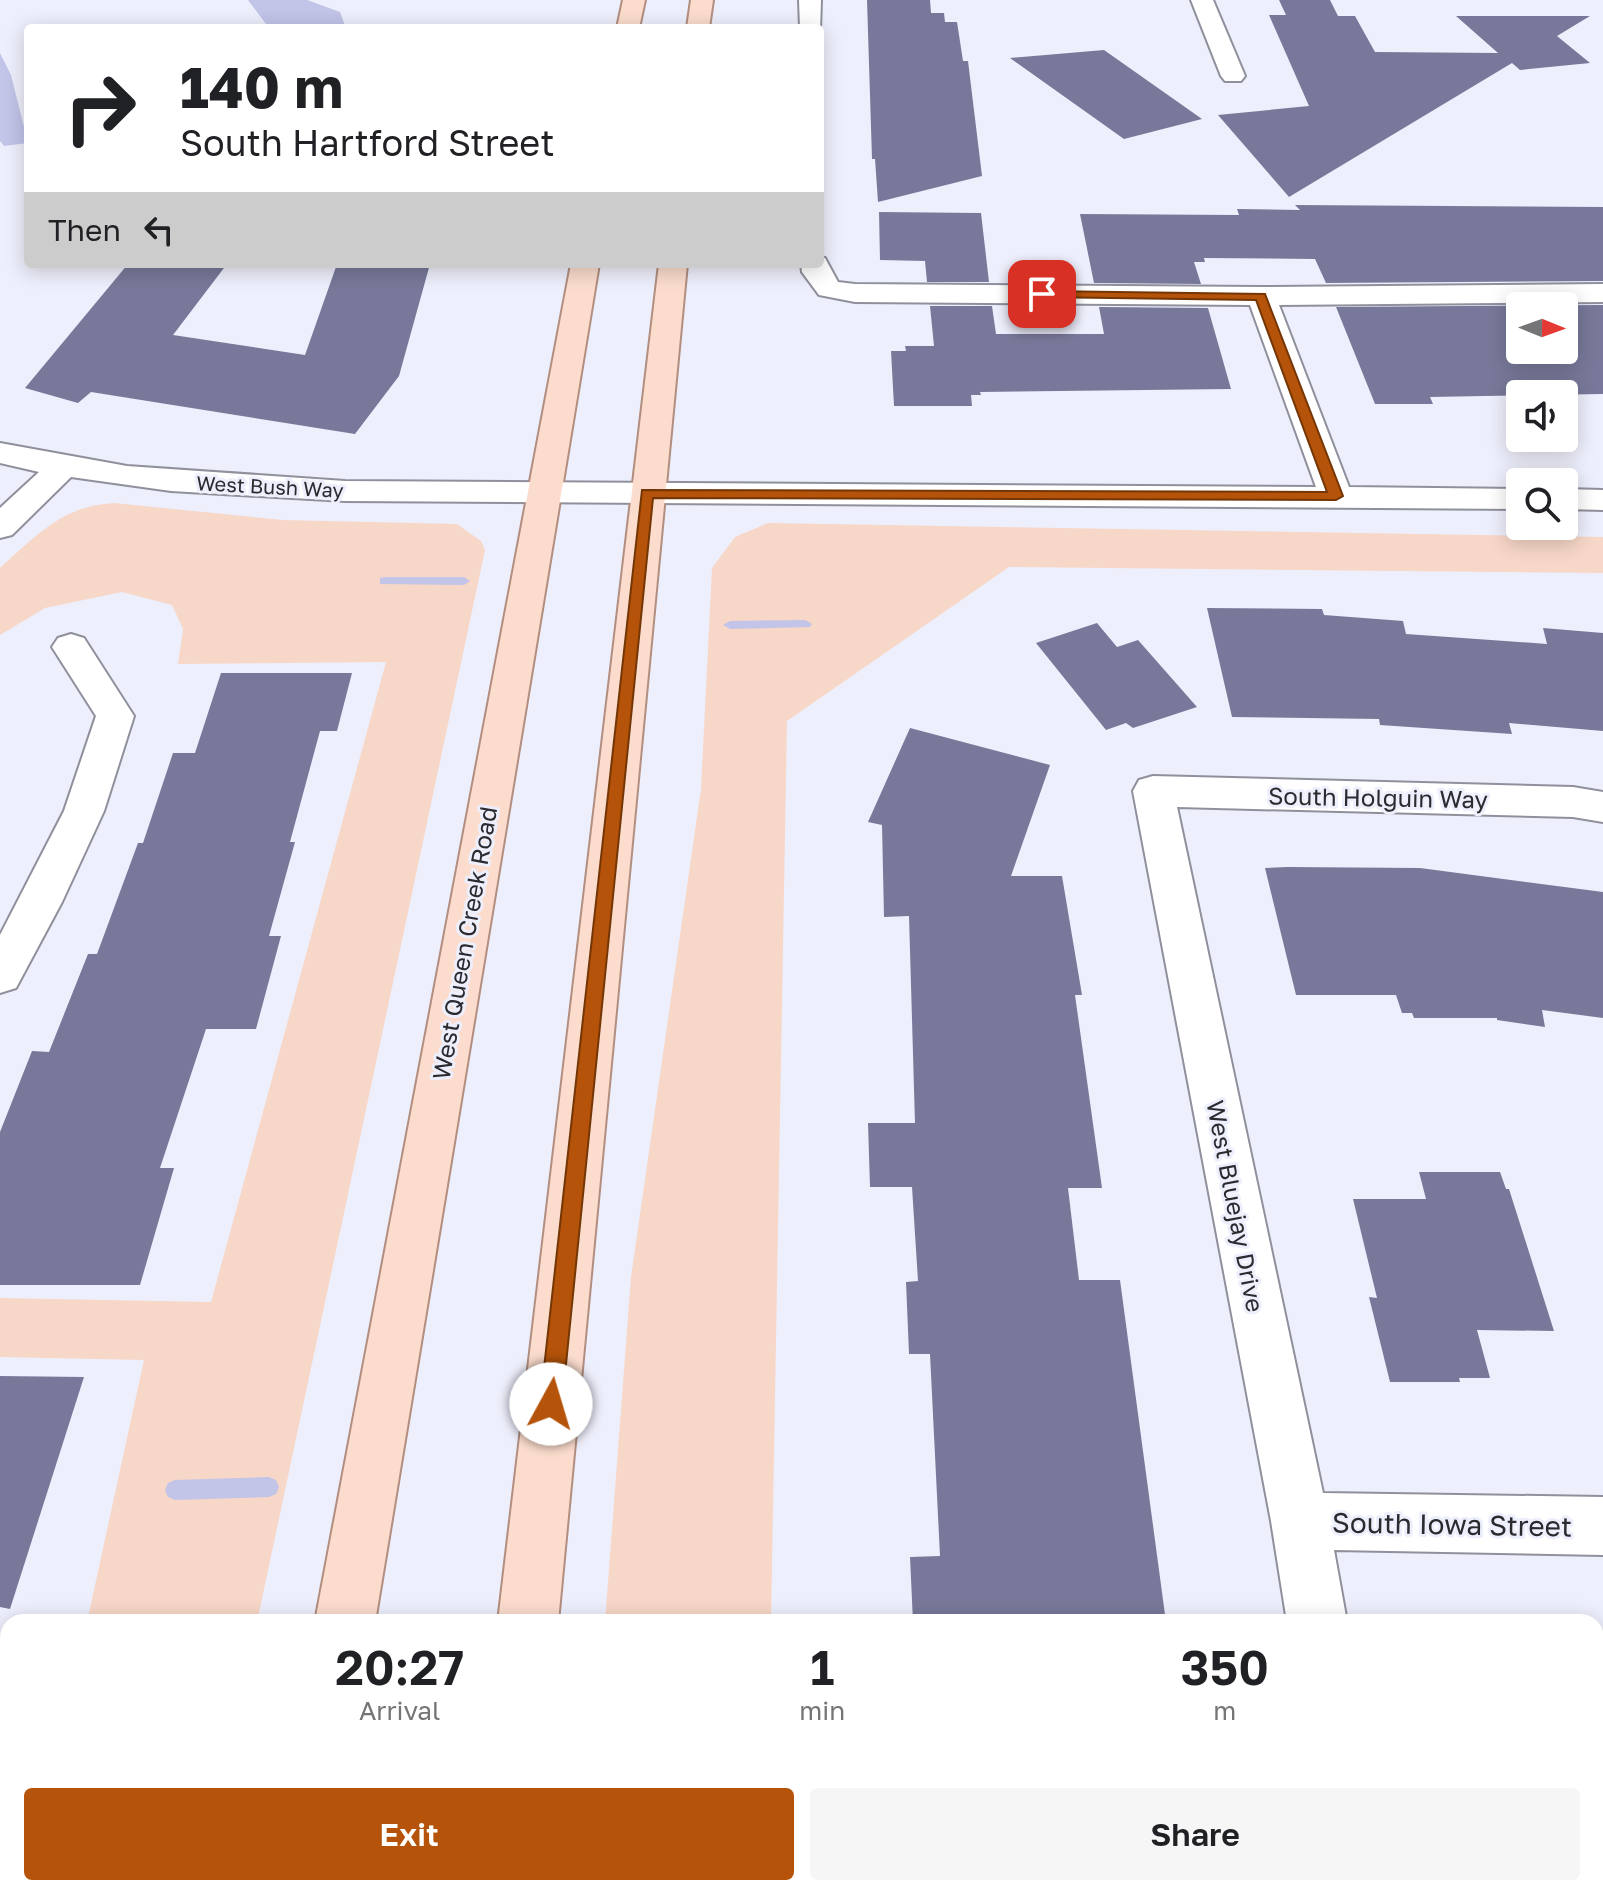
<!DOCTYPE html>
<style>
:root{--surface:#fff;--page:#f6f6f6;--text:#202124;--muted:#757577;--accent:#b45309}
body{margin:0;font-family:"Golos Text",sans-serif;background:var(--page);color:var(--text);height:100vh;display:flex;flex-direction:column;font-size:30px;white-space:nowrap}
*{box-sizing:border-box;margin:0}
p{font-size:26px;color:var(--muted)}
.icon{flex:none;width:44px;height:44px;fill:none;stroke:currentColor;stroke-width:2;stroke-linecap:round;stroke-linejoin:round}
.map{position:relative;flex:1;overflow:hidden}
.panel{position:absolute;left:0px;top:1614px;width:1604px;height:282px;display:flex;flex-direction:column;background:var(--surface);border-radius:24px 24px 0 0;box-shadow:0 4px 20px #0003}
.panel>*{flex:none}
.guide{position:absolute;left:24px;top:24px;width:800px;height:244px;border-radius:8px;box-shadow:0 4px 20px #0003;background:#fff;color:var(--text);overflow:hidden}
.needle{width:52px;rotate:91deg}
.fabs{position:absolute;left:1506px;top:292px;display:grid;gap:16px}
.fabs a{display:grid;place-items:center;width:72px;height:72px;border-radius:8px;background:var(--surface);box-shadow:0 4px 20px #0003;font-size:40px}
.pin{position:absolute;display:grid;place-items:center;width:68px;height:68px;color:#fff;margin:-34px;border-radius:16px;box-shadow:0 4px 12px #0006}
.me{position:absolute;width:88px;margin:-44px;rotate:6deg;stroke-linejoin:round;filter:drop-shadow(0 0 6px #0008)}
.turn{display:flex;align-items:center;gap:28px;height:168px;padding:0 24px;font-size:36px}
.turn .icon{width:104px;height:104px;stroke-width:2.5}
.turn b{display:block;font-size:56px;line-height:68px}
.then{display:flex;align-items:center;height:76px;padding:0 24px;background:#0003;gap:16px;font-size:30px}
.eta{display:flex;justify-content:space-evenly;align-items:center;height:136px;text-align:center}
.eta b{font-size:48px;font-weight:600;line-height:56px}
.action{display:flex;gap:16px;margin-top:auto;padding:16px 24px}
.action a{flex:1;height:92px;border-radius:8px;background:var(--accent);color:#fff;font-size:32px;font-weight:600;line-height:92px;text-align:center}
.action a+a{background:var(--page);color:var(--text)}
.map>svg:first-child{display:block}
.green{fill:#f7d7c8}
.water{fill:#c2c4e8}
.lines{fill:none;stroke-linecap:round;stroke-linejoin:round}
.stream{fill:#c2c4e8;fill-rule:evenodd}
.building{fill:#78799a;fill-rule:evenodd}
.minor-casing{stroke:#8f909c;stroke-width:4}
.major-casing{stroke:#b18e80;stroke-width:4}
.minor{fill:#fff;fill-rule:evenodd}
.major{fill:#fbdccd;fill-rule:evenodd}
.route{fill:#b45309;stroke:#753606;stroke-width:2}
.labels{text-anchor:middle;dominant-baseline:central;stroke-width:6;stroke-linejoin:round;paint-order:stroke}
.far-street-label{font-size:20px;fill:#2a2a2f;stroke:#eeeffc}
.street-label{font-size:24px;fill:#2a2a2f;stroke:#eeeffc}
.near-street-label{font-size:28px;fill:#2a2a2f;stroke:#eeeffc}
</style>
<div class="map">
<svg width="1603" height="1895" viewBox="0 0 1603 1895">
<rect width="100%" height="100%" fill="#eeeffc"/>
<g class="green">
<path d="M114 503 282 520 457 524 481 541 485 550 257 1622H87L144 1360 0 1357V1298L211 1302 386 662 178 664 183 629 172 605 122 592 45 608 0 635V568C37 535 62 506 114 503Z"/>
<polygon points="768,523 1603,537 1603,573 1009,567 787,721 771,1622 605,1622 631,1277 701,789 712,568 735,537"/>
<polygon points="19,1888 199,1888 198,1895 17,1895"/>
<rect x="585" y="1888" width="181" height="7"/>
</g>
<g class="water">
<polygon points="248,0 307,0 340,12 346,28 269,28"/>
<polygon points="0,53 11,75 28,143 4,146 0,141"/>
</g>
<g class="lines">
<g class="stream">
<polygon points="385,577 464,577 470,581 464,585 380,584 380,578"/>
<polygon points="805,620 812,624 810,627 730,629 723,625 730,621"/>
<polygon points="269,1477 276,1480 279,1487 276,1494 269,1497 175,1500 168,1497 165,1490 168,1483 175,1480"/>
</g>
</g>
<g class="building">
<polygon points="867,0 930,0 931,13 944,13 945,22 957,22 963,61 968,61 982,176 878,202 875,159 872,159"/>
<polygon points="1279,0 1330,0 1338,16 1355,16 1375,52 1498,53 1456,16 1590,16 1557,36 1590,63 1520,70 1512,63 1289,197 1218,115 1309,106 1269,15 1286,15"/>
<polygon points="1104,50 1202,119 1124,139 1010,58"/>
<polygon points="1295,205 1603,207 1603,281 1326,283 1315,259 1204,258 1205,262 1194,262 1201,284 1094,283 1080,214 1239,215 1237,209 1300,210"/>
<polygon points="879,212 981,213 989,282 927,282 925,261 880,260"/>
<polygon points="128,264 227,264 173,335 305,355 337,264 430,264 399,376 355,434 91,392 78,403 25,388"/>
<path d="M1603 305V394L1430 397 1433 404H1375L1336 307ZM1520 306H1564V350H1520Z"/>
<polygon points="930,306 992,306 996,334 1104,334 1099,307 1208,308 1231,389 980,392 981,395 971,395 972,406 894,406 891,351 906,351 905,346 934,346"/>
<polygon points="1207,608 1322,609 1324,615 1403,621 1406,634 1547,644 1543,628 1603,633 1603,731 1509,723 1512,734 1380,725 1379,719 1232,717"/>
<polygon points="1097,623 1117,647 1138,640 1197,707 1133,728 1126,723 1106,730 1036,643"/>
<polygon points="221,673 352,673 337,731 320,731 290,842 295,842 269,936 281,936 256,1029 206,1029 160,1168 174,1168 140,1285 0,1285 0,1132 32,1051 49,1052 88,954 97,954 138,843 143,843 173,753 195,753"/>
<polygon points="910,728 1050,765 1011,876 1062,876 1082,995 1075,995 1102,1188 1068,1188 1079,1280 1120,1280 1166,1622 913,1622 910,1557 940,1556 930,1354 909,1354 906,1282 918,1281 912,1187 870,1187 868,1123 915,1123 909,916 884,917 882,825 868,822"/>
<polygon points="1287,867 1420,868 1603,892 1603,1018 1542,1010 1545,1027 1497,1020 1497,1018 1414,1018 1412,1013 1402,1013 1396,995 1296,995 1265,868"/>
<polygon points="1419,1172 1500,1172 1506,1189 1509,1189 1554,1331 1477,1330 1490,1378 1459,1378 1460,1382 1390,1382 1369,1297 1377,1298 1353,1199 1426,1199"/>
<polygon points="0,1376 84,1377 10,1609 0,1607"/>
</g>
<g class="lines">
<defs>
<g id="minor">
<polygon points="799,0 821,0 820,31 820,28 800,28"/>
<polygon points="1191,0 1213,0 1245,76 1241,81 1225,81 1221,76"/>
<polygon points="820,257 825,258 838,282 855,284 1261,287 1603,284 1603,302 1279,305 1349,487 1520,489 1520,509 345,501 171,491 71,477 12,535 0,538 0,508 39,472 0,463 0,443 127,466 345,481 1316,487 1250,305 855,302 819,295 802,272 801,264 820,264"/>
<polygon points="1564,489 1603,490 1603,510 1564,509"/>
<polygon points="71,634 84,638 134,716 104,811 62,902 16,988 0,993 0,935 64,811 96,716 52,647 58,638"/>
<polygon points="1153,776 1573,787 1603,792 1603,822 1573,817 1177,807 1323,1493 1603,1497 1603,1555 1334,1550 1347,1622 1287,1622 1271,1521 1133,791 1139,780"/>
<polygon points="1329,1888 1395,1888 1396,1895 1330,1895"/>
</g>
<g id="major">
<polygon points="623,0 645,0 639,28 617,28"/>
<polygon points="691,0 713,0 709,28 687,28"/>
<polygon points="571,264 599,264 375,1622 315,1622"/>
<polygon points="659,264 687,264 558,1622 498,1622"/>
<polygon points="265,1888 331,1888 330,1895 264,1895"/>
<polygon points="466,1888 532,1888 531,1895 465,1895"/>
</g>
</defs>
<use href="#minor" class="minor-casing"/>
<use href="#major" class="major-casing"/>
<use href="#minor" class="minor"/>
<use href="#major" class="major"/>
</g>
<polygon class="route" points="1042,291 1265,294 1343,496 1336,500 653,498 562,1404 559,1412 551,1415 543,1412 540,1404 642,490 1327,492 1256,300 1038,297 1038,292"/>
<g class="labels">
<g class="far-street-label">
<text transform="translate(270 486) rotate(3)">West Bush Way</text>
</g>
<g class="street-label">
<text transform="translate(1378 797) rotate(1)">South Holguin Way</text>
<text transform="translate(464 943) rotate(-80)">West Queen Creek Road</text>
<text transform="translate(1236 1206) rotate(79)">West Bluejay Drive</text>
</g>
<g class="near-street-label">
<text transform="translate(1452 1524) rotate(1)">South Iowa Street</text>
</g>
</g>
</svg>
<div class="fabs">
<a><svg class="needle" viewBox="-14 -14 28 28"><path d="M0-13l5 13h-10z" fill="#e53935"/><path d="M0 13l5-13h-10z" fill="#757577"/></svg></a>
<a><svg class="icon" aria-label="sound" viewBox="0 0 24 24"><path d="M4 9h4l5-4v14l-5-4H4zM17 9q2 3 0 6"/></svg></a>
<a><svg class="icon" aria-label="search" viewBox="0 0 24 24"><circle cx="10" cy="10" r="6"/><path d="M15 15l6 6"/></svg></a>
</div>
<div class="pin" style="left:1042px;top:294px;background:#d93025"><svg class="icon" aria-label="arrive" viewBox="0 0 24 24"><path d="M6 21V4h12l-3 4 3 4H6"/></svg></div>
<svg class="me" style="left:551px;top:1404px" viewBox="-20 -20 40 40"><circle r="19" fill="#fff"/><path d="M0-13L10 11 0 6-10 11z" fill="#b45309"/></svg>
<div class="guide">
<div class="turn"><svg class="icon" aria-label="right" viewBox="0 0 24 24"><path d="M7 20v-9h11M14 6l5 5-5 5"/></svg><div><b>140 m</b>South Hartford Street</div></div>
<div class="then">Then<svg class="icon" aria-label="left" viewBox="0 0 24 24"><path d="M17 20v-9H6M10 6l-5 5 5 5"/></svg></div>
</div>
<section class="panel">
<div class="eta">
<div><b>20:27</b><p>Arrival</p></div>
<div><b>1</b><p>min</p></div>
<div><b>350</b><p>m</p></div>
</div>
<div class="action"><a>Exit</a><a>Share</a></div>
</section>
</div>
